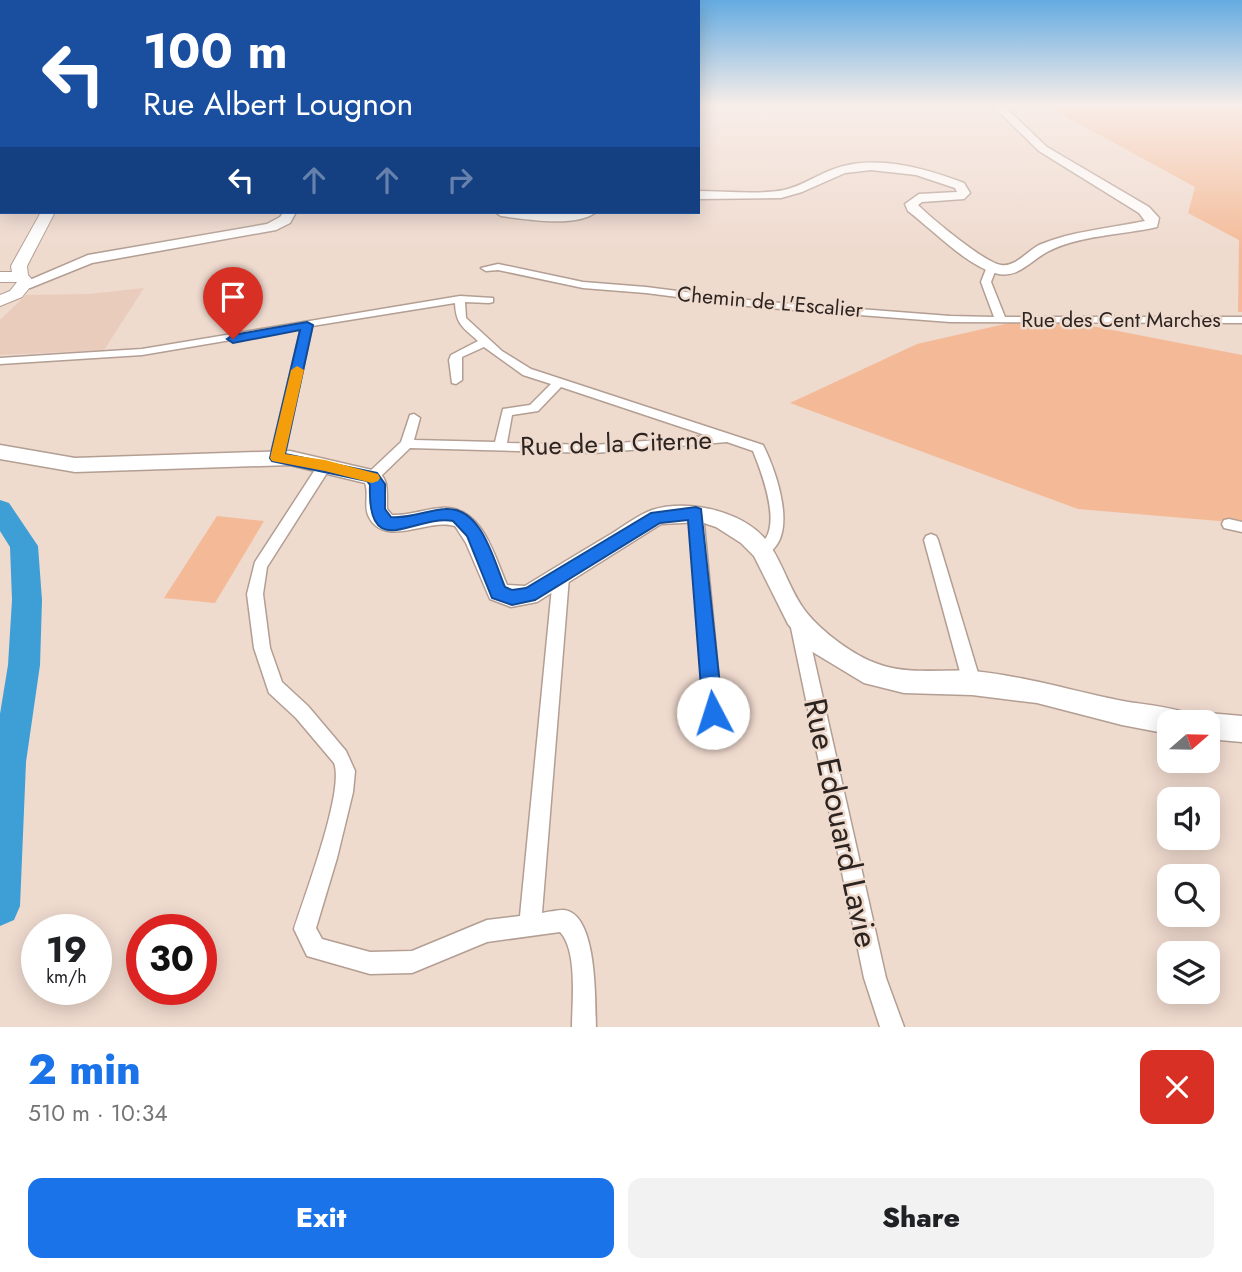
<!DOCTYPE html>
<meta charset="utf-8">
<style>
:root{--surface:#fff;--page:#f2f2f2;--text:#202124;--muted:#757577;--accent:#1a73e8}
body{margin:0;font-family:Jost,sans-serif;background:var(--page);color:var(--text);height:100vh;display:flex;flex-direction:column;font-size:26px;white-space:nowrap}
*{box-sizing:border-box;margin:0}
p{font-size:23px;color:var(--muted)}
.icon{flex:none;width:38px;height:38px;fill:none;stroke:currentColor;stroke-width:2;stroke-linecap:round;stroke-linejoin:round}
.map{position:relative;height:1027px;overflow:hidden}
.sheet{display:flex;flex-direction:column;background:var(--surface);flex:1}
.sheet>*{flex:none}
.hud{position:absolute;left:0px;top:0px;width:700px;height:214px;box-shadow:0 4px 18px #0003;background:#1a4fa0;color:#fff;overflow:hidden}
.needle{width:46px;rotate:70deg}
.fabs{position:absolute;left:1157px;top:710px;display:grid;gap:14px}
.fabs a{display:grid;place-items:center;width:63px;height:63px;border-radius:14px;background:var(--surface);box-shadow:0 4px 18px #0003;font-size:35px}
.speed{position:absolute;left:21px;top:914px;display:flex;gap:14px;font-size:35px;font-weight:700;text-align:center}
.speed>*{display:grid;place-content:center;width:91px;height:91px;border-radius:50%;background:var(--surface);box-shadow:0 4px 18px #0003;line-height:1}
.speed small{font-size:18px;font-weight:400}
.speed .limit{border:10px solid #d22;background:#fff;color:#111}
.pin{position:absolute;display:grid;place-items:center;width:60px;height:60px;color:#fff;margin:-72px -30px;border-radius:50% 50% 50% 0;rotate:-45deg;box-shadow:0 0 7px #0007}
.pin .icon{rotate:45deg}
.me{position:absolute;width:77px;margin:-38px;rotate:355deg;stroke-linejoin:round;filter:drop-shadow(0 0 5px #0008)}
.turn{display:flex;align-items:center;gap:24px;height:147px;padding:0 28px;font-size:32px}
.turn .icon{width:91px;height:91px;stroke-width:2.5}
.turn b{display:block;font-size:49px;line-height:60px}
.lanes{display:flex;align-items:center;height:66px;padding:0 28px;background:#0003;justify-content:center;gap:35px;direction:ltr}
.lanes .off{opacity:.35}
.round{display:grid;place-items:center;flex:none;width:74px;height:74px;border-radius:14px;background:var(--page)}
.overview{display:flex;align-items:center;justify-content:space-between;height:119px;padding:0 28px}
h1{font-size:42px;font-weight:800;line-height:52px;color:var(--accent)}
.action{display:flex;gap:14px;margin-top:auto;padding:14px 28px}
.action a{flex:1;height:80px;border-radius:14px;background:var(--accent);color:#fff;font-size:28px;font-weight:800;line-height:80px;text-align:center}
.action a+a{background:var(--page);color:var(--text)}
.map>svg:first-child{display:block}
.built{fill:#e9ccbc}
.green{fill:#f4ba97}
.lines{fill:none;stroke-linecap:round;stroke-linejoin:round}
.river{fill:#3e9ed6;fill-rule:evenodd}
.street-casing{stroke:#b39e93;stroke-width:3}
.secondary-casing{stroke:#b39e93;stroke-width:3}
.primary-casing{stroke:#b39e93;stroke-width:2}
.street{fill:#fff;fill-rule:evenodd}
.secondary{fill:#fff;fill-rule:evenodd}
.primary{fill:#fff;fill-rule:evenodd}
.route{fill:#1a73e8;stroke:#114b97;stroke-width:2}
.slow{fill:#f59e0b}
.labels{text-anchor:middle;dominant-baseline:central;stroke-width:5;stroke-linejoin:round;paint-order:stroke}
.far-street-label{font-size:21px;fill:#2c2420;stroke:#efdace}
.street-label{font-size:26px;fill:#2c2420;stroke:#efdace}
.near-street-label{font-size:32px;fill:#2c2420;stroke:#efdace}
</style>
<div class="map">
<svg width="1242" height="1027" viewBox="0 0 1242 1027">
<rect width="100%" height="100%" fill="#efdace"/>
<polygon class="built" points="144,288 104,350 0,355 0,320 26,295 89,294"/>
<g class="green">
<polygon points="1046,106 1242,106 1242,312 1238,312 1239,240 1188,213 1195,187"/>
<polygon points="1040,316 1242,355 1242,523 1078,509 790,403 917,344"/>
<polygon points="217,516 264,521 215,603 164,598"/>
</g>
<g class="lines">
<polygon class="river" points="0,500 9,503 38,546 42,600 40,665 26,762 20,906 14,920 0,926 0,714 8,665 12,600 10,547 0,531"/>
<defs>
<g id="street">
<polygon points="498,264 583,282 646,287 756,301 950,316 994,317 981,282 986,269 991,266 996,269 991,282 1005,317 1242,317 1242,323 950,322 756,307 646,293 583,288 498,270 486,271 481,268"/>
<path d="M460 296 493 298V302L489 303 465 302 466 318 502 351 531 369 763 445C776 470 802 542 762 556L757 554 755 550C758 545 762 542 766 538 779 517 761 471 753 451L727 442 594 453 410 448 377 480H367L365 477 367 474 401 442 410 415 414 414 420 418 414 440 495 442 503 409 530 405 551 384 523 375 484 347 462 357V380L456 384 452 383 449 360 451 355 478 341C463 327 456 325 455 303L312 326 284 458 277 463 270 458 301 328 142 355 0 364V358L142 349ZM561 387 708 436 594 445 507 443 512 415 538 411Z"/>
<path d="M325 460 332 465 267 567 263 594 270 648 282 682 308 706 346 751 355 771 353 792 337 858 316 928 322 939 370 952 412 951 487 920 520 916 553 577 556 573 561 571 566 573 569 577 542 913C548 912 557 910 564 910 598 914 595 1003 596 1027H572C572 1002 578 951 560 932L487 942 412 973 370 974 307 956 294 929C304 897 345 790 334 763L296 718 269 693 254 648 247 594 255 562 320 462Z"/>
<polygon points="696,509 703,514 722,713 719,719 713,721 707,719 704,713 689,514"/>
<polygon points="1229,519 1242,522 1242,532 1224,528 1222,524 1224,520"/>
<polygon points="931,534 936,536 938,540 981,683 978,689 972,691 966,689 963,683 924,540 926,536"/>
<polygon points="798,616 804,618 806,623 886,978 904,1027 880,1027 864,978 790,623 792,618"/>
</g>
<g id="secondary">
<path d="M993 106H1004L1047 147 1149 207 1159 218 1157 227C1122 235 1079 235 1047 252 1030 261 1017 280 995 273 966 265 933 230 908 211L905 204 919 194 957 192 955 188 916 175 871 170 845 173 802 192 781 198 698 199V191C725 191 758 195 784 190 802 186 817 175 834 169 876 154 924 168 964 183L970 193 964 199 922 202 918 205C931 218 985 263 1001 265 1016 267 1027 251 1039 245 1072 231 1111 228 1145 221L1139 213 1039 151Z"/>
<polygon points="284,212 296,212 290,223 276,230 92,263 30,288 20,288 18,285 88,255 267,224 280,217"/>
<path d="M495 212 553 214 596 212C576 228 526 219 501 216Z"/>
<path d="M0 445 75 458 290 451 372 470C391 475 386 494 387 509L392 515C409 516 424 509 441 508 482 505 494 555 507 585L525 586C553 569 582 551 611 534 624 526 638 515 652 510 689 498 750 512 771 547 784 567 791 593 806 612 822 632 854 656 878 664 907 675 942 669 973 671 1025 676 1072 691 1123 701 1145 705 1169 706 1190 714L1194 723H1169V734L1122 725 1037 703 972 695 904 693 864 683 811 651 788 624 754 556 741 543 716 527 701 522 661 524 537 602 511 607 490 599 466 543 455 526C429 517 383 550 368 515 364 505 369 493 365 483L290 465 75 472 0 459Z"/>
<polygon points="1208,713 1242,716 1242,742 1208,739 1208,723 1196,723 1199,717"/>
</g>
<polygon id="primary" points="41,212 55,212 27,266 28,275 34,282 22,297 0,306 0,295 10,291 17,282 0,282 0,272 12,272 11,266"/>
</defs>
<use href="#street" class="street-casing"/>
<use href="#secondary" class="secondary-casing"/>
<use href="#primary" class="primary-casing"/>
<use href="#street" class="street"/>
<use href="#secondary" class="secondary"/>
<use href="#primary" class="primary"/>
</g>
<linearGradient id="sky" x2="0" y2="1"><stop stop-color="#64abe1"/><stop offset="0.42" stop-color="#f8eee9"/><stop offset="1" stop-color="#f8eee9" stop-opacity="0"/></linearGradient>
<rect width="1242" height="250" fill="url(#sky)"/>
<path class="route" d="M307 322 313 325 285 454 377 473 385 484V509L391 517C410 519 427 510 445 509 482 506 494 562 505 587L512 590 526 588 651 513 696 507 701 509 723 713 720 720 713 723 706 720 703 713 688 520 660 523 535 600 512 605 492 598 467 536 453 521C414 514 367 564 370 485L367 481 272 461 270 458 300 330 233 343 227 339 233 335Z"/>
<polygon class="slow" points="297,366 304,370 285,454 325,460 378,474 380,478 378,481 372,483 325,471 272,461 270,458 291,370"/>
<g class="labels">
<g class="far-street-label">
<text transform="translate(770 302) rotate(5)">Chemin de L'Escalier</text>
<text x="1121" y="320">Rue des Cent Marches</text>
</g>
<g class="street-label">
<text transform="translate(616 443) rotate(-2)">Rue de la Citerne</text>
</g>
<g class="near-street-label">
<text transform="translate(841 823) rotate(78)">Rue Edouard Lavie</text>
</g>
</g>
</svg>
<div class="fabs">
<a><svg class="needle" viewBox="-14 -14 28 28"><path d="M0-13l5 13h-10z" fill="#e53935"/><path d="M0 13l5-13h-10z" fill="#757577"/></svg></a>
<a><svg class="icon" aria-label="sound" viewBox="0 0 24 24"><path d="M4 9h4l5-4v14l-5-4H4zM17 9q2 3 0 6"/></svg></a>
<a><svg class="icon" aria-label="search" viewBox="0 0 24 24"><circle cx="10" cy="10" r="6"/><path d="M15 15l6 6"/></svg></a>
<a><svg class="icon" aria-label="layers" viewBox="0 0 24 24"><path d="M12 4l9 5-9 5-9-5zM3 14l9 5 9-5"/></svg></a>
</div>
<div class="speed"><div>19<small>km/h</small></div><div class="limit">30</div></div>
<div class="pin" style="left:233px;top:339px;background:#d93025"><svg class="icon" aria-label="arrive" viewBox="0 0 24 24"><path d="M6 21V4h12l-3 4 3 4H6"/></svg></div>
<svg class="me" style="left:713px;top:713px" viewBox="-20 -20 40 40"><circle r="19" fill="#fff"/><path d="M0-13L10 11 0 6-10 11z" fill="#1a73e8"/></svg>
<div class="hud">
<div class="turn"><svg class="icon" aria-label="left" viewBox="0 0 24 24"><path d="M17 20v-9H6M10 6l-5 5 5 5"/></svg><div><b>100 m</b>Rue Albert Lougnon</div></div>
<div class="lanes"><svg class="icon" aria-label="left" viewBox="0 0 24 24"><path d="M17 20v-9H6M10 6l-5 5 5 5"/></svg><svg class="icon off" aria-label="ahead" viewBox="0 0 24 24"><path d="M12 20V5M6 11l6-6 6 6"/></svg><svg class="icon off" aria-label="ahead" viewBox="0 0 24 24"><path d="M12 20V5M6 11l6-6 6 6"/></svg><svg class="icon off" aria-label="right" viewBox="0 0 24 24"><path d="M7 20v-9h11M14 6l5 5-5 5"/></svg></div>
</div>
</div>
<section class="sheet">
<div class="overview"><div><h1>2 min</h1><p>510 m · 10:34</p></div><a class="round" style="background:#d93025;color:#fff"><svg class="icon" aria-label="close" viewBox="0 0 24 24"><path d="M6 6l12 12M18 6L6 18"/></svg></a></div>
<div class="action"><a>Exit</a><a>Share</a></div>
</section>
